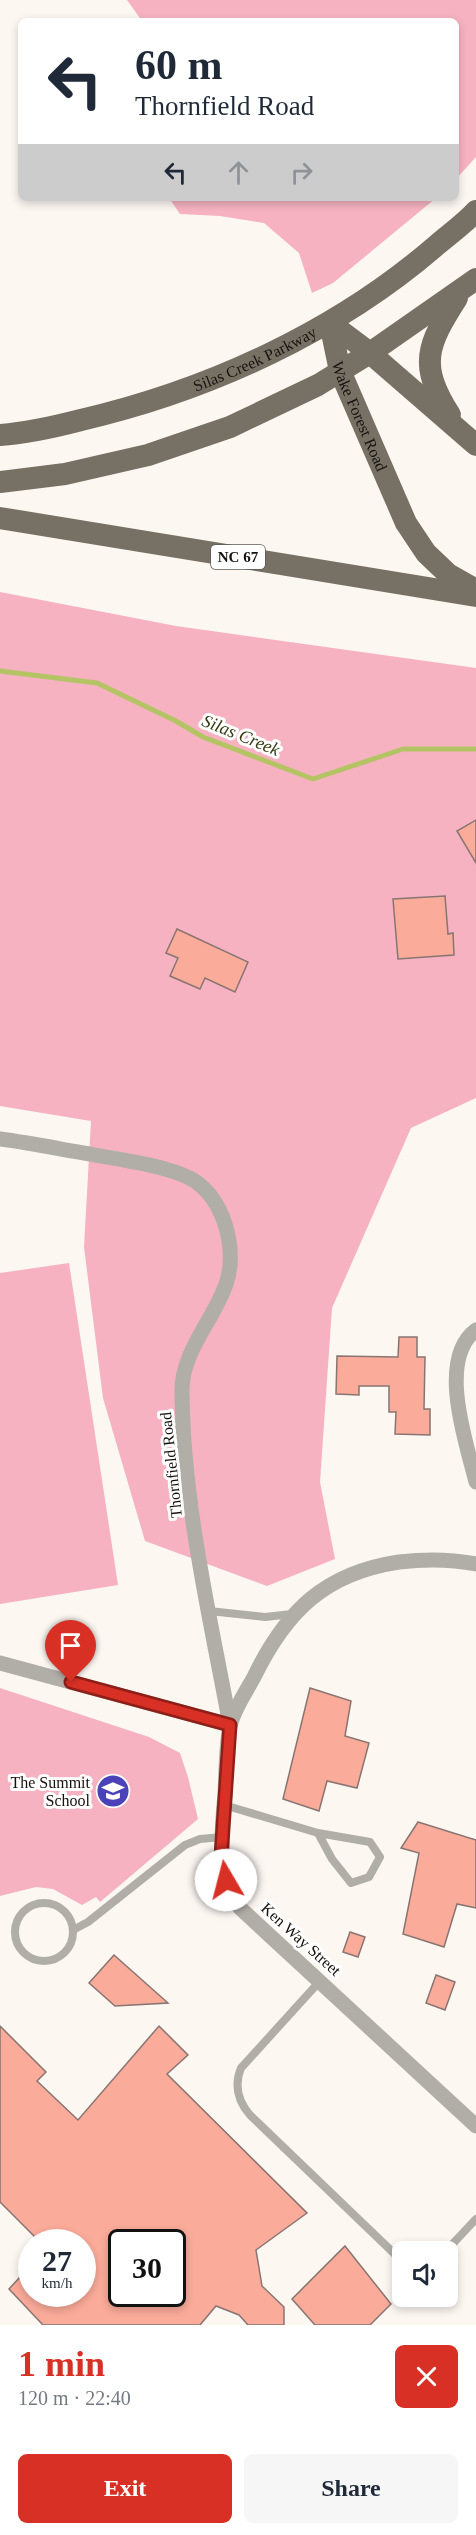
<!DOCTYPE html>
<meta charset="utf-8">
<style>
:root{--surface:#fff;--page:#f6f6f7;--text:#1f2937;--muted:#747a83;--accent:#d93025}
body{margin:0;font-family:Georgia,serif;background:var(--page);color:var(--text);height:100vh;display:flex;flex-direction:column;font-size:22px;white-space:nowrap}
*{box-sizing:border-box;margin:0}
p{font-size:20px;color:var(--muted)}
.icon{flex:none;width:33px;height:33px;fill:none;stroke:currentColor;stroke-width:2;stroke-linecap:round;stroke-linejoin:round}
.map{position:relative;height:2325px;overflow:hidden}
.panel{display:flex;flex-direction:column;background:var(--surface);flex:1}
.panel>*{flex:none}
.top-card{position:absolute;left:18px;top:18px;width:441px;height:183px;border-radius:9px;box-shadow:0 3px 9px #0003;background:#fff;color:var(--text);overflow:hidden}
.buttons{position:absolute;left:392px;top:2241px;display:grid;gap:12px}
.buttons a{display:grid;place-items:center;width:66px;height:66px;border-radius:9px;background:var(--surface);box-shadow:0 3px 9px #0003;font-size:30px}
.speed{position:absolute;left:18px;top:2229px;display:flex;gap:12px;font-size:30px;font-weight:700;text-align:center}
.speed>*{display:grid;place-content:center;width:78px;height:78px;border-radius:50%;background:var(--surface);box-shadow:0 3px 9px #0003;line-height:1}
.speed small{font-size:15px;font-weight:400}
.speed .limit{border:3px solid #111;border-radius:9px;background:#fff;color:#111}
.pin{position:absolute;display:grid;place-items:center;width:51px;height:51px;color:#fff;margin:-62px -26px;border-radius:50% 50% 50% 0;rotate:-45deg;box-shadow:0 0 6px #0007}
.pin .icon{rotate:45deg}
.me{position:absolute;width:66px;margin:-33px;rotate:352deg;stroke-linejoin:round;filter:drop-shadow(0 0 4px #0008)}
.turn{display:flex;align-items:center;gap:21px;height:126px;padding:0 18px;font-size:27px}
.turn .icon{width:78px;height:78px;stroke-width:2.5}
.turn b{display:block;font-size:42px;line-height:51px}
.lanes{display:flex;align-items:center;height:57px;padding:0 18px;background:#0003;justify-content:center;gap:30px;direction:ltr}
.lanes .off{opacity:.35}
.round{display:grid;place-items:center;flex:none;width:63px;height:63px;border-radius:9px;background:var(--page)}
.head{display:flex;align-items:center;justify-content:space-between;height:102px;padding:0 18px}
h1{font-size:36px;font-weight:600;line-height:45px;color:var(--accent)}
.cta{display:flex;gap:12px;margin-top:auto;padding:12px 18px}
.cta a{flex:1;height:69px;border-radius:9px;background:var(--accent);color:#fff;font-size:24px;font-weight:600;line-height:69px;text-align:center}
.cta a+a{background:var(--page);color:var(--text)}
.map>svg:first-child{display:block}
.green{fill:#f6b2c1}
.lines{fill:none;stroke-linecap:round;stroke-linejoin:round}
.stream{stroke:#b4c464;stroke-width:5}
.building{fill:#fbab9a;stroke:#887571;stroke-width:1.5;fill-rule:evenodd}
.lane{stroke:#b1aea7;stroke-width:8}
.street{stroke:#b1aea7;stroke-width:15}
.primary{stroke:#767164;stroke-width:22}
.route-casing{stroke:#8d1f18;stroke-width:15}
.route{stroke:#d93025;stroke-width:10}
.labels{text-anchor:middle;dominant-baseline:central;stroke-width:6;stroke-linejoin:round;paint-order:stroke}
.shield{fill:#fff;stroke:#5d5956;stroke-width:1.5}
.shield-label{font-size:15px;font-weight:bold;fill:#17120d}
.street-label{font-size:16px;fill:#17120d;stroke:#fff}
.poi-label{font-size:16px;fill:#17120d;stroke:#fff;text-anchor:end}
.water-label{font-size:18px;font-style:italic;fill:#353b12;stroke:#fff}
</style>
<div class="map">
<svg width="476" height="2325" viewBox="0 0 476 2325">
<rect width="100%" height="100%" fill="#fdf7f2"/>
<g class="green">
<polygon points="127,0 476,0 476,157 456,179 456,21 142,21"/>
<polygon points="169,198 436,198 333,283 312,293 299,253 264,223 220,216 180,214"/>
<polygon points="0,592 176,626 476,668 476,1098 411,1128 332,1308 320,1482 335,1559 267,1586 145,1541 103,1398 84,1247 91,1121 0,1106"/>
<polygon points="69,1263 118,1585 0,1604 0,1273"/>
<polygon points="0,1688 149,1737 180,1753 188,1777 198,1819 100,1902 96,1897 82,1905 53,1889 36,1887 0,1896"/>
</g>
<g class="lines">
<polyline class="stream" points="0,671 97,683 176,721 203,737 313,779 403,749 476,749"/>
</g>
<g class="building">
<polygon points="476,820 476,863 457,831"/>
<polygon points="445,896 448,934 453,933 454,955 398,959 393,899"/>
<polygon points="177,929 248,962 235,992 205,978 200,989 170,976 178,958 166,953"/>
<polygon points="399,1337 417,1337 417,1357 425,1357 424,1409 430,1409 430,1435 395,1434 396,1412 389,1412 389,1386 359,1386 359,1395 336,1394 337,1356 398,1357"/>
<polygon points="310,1688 351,1701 345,1736 369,1743 357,1788 327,1781 319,1811 283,1799"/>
<polygon points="418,1822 476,1840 476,1908 457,1904 444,1947 403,1934 419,1853 401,1848"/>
<polygon points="350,1932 365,1937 358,1957 343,1952"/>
<polygon points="114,1955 168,2003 115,2006 89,1983"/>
<polygon points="436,1975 455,1982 445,2010 426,2003"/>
<path d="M0 2026 46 2072 37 2081 78 2120 159 2026 188 2055 167 2074 307 2213 256 2250 262 2286 284 2307V2325H248L239 2315 216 2306 200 2325H43L9 2289 32 2264V2294H82V2242H40L0 2202ZM122 2242H172V2294H122Z"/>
<polygon points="345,2246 391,2304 370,2325 315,2325 292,2299"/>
</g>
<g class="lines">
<g class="lane">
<polyline points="209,1611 265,1617 292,1614"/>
<polyline points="224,1805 318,1833 332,1859 351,1883 369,1877 380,1857 370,1842 318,1833"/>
<circle cx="44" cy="1932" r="29"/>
<polyline points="73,1930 88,1922 185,1845 200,1839 222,1837"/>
<path d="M320 1981 241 2068C234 2085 238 2101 250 2115L402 2261"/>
<polyline points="445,2252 476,2219"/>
</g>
<g class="street">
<path d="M0 1139C30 1143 60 1149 90 1154 119 1160 176 1166 199 1184 226 1206 237 1252 226 1284 214 1320 181 1352 182 1392 183 1504 210 1616 230 1725L0 1663"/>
<path d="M476 1330C437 1359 466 1442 476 1482"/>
<path d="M476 1564C450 1559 426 1559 399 1562 325 1573 286 1611 254 1677 246 1692 234 1709 230 1726 226 1747 226 1772 225 1794 221 1834 217 1873 240 1908L476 2126"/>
</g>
<g class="primary">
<path id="s1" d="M330 323 340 371 406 523 426 553 448 574 476 590"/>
<polyline points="330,323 370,353 476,445"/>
<path d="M450 415C418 365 427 345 457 298"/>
<path id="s2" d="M0 435C28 433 54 427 81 420 210 390 338 331 438 244 451 233 465 223 476 211"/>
<polyline points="0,482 65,474 148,455 230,427 318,385 370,353 476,279"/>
<polyline points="0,518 476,596"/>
</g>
</g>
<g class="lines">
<defs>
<polyline id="route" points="71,1682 230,1725 221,1857 226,1880"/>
</defs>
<use href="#route" class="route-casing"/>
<use href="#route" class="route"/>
</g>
<defs>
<symbol id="school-disc" viewBox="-11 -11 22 22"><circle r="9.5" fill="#4b42b9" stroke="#fff"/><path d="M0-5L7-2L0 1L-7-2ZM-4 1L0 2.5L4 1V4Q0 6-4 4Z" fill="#fff"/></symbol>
</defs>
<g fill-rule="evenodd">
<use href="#school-disc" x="94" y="1772" width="38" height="38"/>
</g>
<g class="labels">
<rect class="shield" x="211" y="545" width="54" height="24" rx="4.5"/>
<g class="shield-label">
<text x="238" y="557">NC 67</text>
</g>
<g class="street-label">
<text stroke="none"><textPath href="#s2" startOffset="267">Silas Creek Parkway</textPath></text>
<text stroke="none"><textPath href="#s1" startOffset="98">Wake Forest Road</textPath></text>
<text transform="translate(171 1465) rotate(-96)">Thornfield Road</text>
<text transform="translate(301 1939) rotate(42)">Ken Way Street</text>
</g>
<g class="poi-label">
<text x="90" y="1782">The Summit<tspan x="90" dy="18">School</tspan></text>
</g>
<g class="water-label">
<text transform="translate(241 735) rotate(22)">Silas Creek</text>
</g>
</g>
</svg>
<div class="buttons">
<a><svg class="icon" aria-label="sound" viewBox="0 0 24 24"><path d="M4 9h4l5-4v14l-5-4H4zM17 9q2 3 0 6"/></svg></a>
</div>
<div class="speed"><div>27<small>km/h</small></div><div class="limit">30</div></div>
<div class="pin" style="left:71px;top:1682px;background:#d93025"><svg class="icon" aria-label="arrive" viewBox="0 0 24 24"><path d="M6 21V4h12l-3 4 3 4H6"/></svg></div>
<svg class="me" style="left:226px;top:1880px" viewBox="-20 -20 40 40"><circle r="19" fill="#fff"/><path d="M0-13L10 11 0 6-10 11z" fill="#d93025"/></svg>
<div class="top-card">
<div class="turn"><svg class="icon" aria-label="left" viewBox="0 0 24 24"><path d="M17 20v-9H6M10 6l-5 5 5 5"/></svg><div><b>60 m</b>Thornfield Road</div></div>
<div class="lanes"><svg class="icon" aria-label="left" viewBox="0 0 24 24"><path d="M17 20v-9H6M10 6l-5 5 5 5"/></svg><svg class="icon off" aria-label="ahead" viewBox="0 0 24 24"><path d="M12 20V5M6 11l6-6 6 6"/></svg><svg class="icon off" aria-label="right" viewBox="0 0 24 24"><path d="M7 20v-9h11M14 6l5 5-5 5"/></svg></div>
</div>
</div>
<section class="panel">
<div class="head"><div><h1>1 min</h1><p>120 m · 22:40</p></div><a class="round" style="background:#d93025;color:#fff"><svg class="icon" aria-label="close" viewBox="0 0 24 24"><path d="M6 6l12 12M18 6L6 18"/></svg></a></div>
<div class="cta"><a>Exit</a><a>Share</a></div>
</section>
